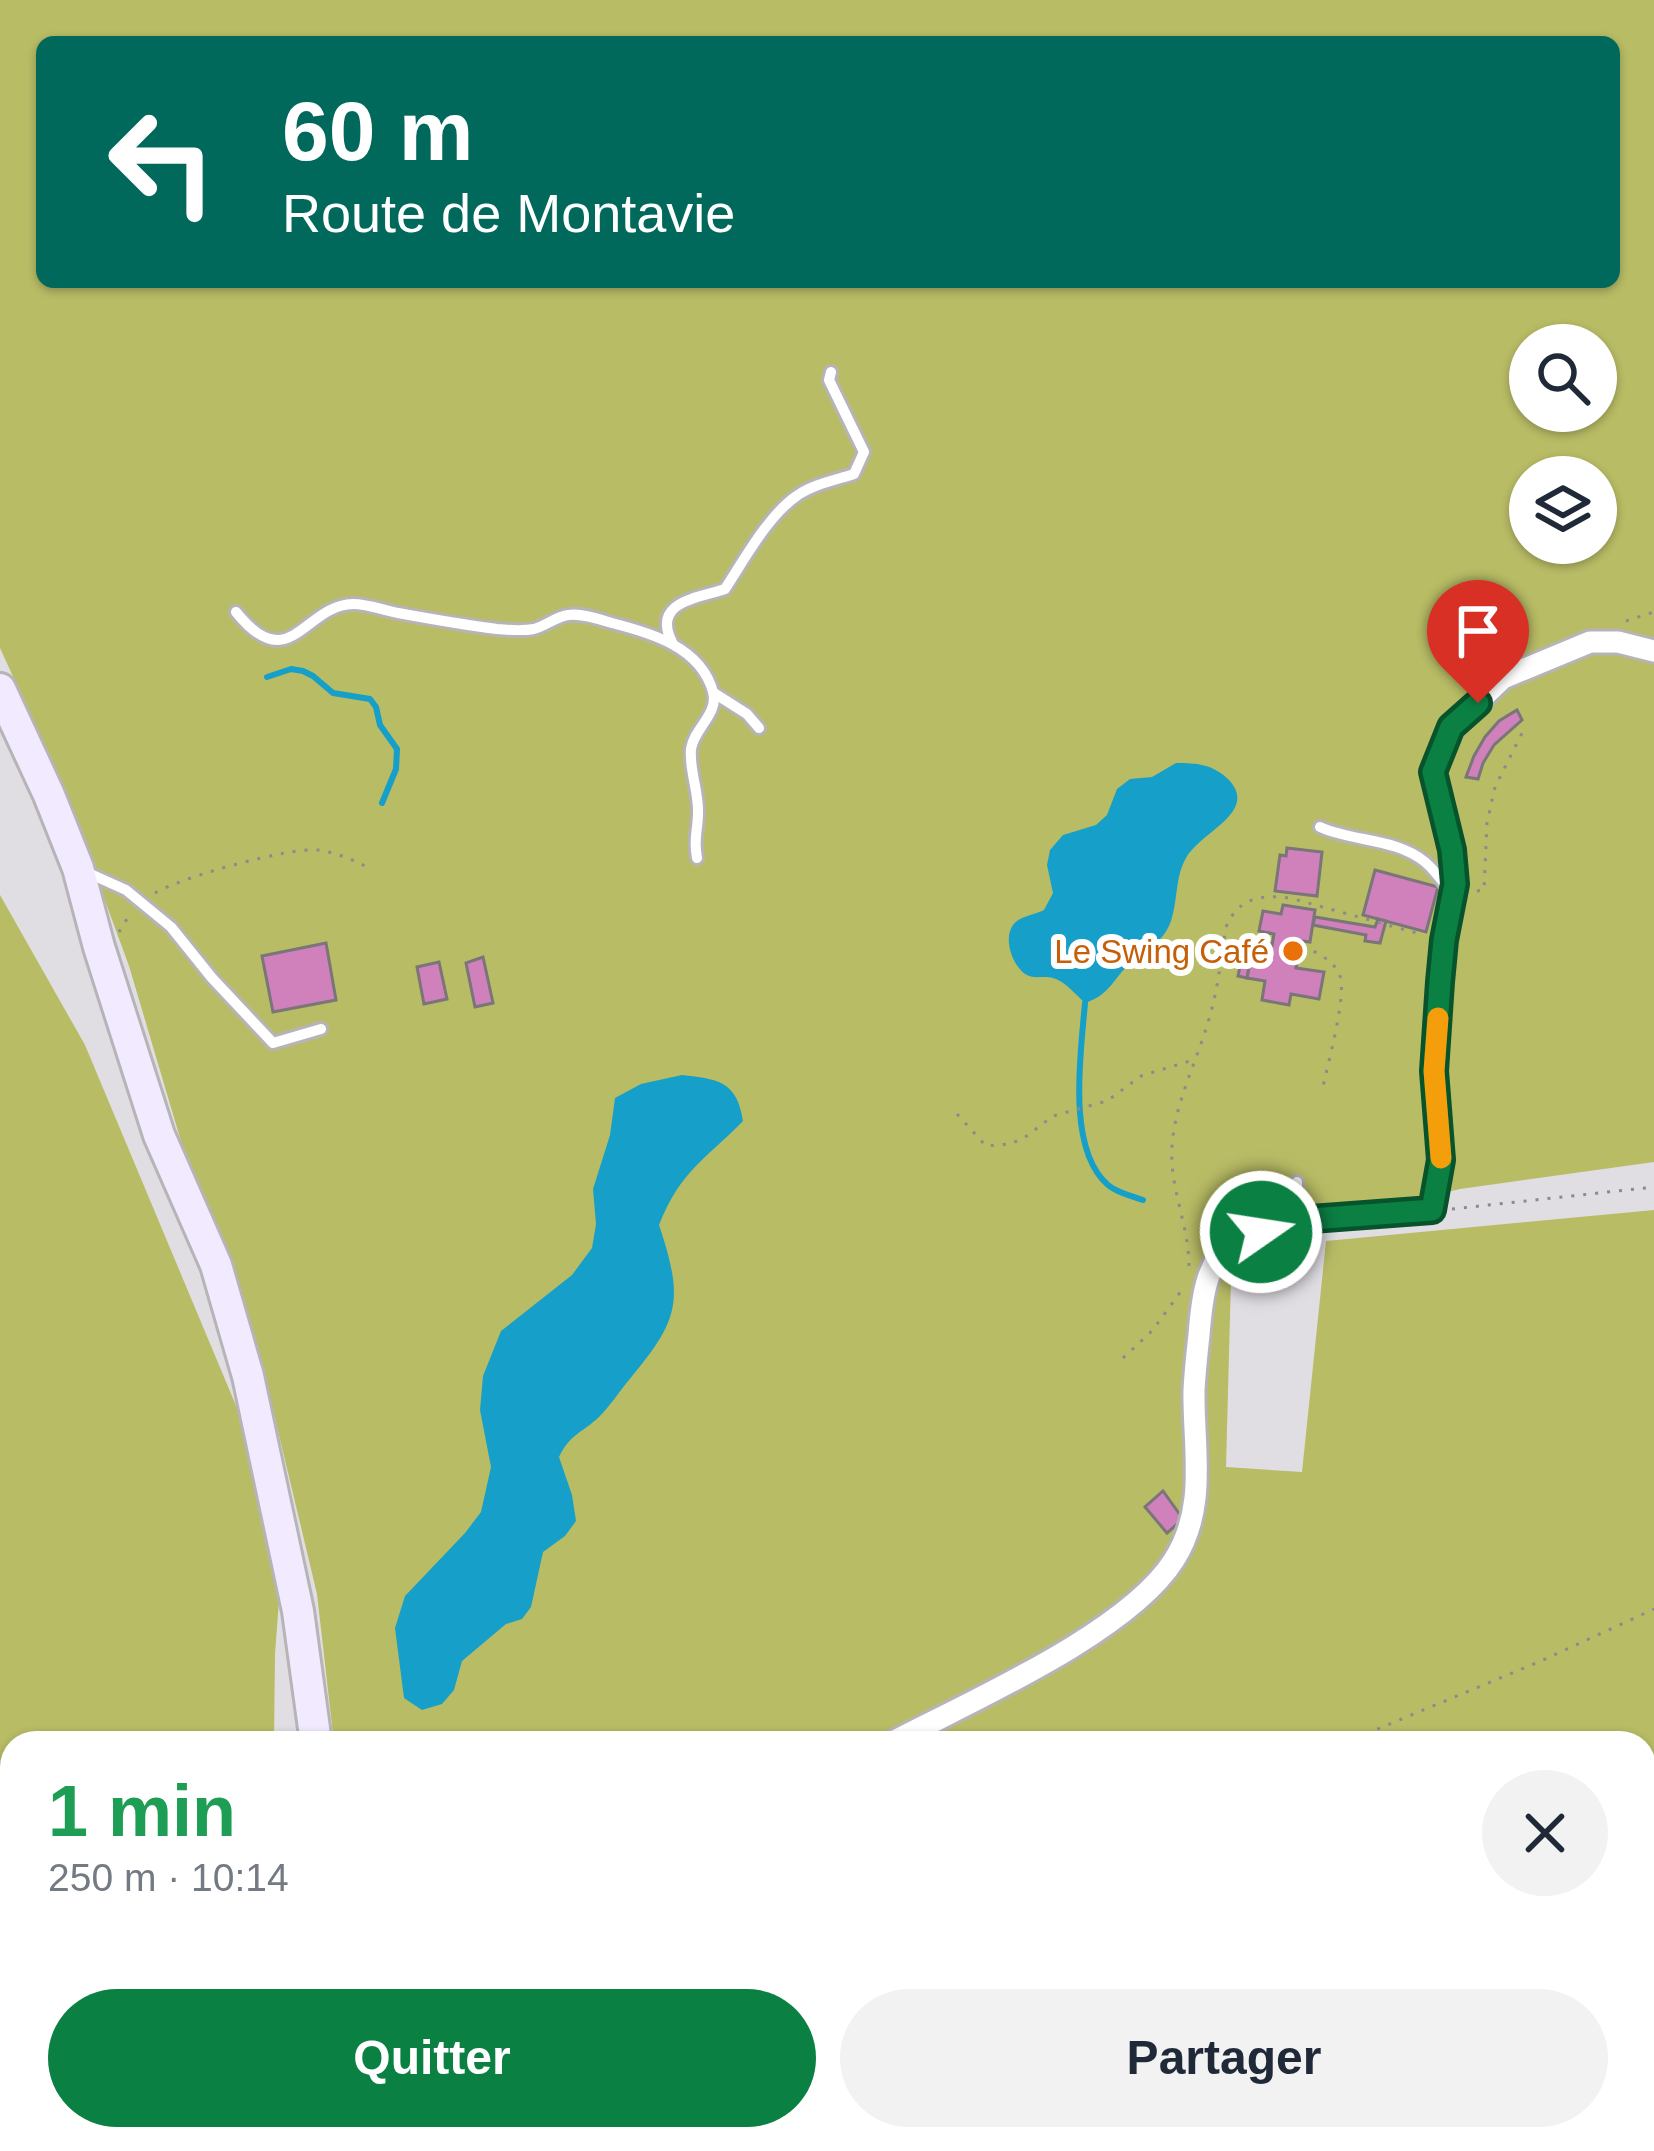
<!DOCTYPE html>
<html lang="fr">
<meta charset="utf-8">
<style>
:root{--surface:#fff;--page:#f2f2f3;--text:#1f2937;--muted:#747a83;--accent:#0b8043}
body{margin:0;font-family:Arial,sans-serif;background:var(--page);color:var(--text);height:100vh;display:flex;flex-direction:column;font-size:45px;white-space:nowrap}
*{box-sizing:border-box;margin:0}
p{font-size:39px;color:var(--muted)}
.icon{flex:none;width:66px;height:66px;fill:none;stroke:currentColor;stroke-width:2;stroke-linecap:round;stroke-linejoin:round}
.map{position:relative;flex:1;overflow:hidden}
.side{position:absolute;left:0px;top:1731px;width:1656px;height:420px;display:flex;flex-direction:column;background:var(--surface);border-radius:36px 36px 0 0;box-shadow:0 3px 9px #0004}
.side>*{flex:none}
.guide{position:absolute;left:36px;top:36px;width:1584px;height:252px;border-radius:18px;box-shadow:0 3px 9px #0004;background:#00695c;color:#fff;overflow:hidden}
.controls{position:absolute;left:1509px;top:324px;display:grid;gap:24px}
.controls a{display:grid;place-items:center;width:108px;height:108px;border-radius:50%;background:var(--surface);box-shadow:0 3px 9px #0004;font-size:60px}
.pin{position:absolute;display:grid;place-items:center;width:102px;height:102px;color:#fff;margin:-123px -51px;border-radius:50% 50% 50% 0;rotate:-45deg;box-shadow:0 0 12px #0007}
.pin .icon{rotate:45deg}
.me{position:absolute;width:132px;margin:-66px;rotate:77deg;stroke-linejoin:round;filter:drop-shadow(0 0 9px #0008)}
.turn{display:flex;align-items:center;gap:42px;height:252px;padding:0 48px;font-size:54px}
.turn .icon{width:156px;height:156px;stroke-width:2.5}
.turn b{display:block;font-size:84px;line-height:102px}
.round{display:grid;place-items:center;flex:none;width:126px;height:126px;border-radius:63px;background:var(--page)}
.summary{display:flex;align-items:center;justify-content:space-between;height:204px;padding:0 48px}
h1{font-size:72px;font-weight:700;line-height:90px;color:#1e9e55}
.primary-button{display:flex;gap:24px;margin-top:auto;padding:24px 48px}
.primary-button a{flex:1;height:138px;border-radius:72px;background:var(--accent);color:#fff;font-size:48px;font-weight:700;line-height:138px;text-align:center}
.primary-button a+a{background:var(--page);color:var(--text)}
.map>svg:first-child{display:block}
.green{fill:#b8bc65;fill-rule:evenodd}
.water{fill:#169fc9}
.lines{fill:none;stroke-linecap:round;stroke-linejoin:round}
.stream{stroke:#169fc9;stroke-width:6}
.building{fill:#d081bb;stroke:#797578;stroke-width:3}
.lane-casing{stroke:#b7b4b8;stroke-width:16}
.street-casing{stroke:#b7b4b8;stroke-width:27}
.secondary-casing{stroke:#b7b4b8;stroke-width:36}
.path{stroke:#8c8a8d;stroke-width:3;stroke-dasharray:3 9;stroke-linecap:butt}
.lane{stroke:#fff;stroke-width:10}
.street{stroke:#fff;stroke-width:21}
.secondary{stroke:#f2eafe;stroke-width:30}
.route-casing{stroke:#07532c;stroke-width:30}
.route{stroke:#0b8043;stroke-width:21}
.slow{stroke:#f59e0b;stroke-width:21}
.food-dot{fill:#e8710a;stroke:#fff;stroke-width:4.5}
.labels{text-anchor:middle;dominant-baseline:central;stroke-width:12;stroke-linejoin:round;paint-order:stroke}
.food-label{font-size:33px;fill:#c56008;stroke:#fff;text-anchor:end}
</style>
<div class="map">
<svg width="1654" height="2151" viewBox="0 0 1654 2151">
<rect width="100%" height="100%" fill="#e1dee3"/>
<g class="green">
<path d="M0 0H1654V1162L1460 1189 1232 1242 1226 1467 1302 1472 1326 1241 1654 1210V2151H681L692 2139H1644V1743H334L317 1594 268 1389 202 1212 129 966 63 786 0 648ZM42 42H1614V282H42ZM1530 345H1596V411H1530ZM1530 477H1596V543H1530Z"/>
<polygon points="0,895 85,1045 255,1451 281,1573 275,1654 274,1743 12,1743 12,2139 292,2139 292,2151 0,2151"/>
</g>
<g class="water">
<path d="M1176 763C1197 763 1212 764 1228 779 1260 812 1201 831 1186 858 1175 877 1178 900 1171 921 1164 941 1148 949 1133 961 1113 977 1112 994 1085 1003 1075 994 1066 982 1053 978 1043 975 1034 980 1025 974 1011 964 1001 933 1017 921 1023 916 1036 914 1044 910L1053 893 1047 865 1050 850 1063 835 1096 825 1107 815 1117 789 1130 779 1152 777Z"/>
<path d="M682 1075C718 1079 737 1081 743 1121 705 1160 681 1170 659 1225 684 1300 680 1319 629 1380 619 1392 610 1406 599 1417 581 1434 571 1433 559 1457L572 1495 576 1521 565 1536 543 1552 531 1607 522 1619 506 1624 462 1661 454 1690 442 1704 422 1710 404 1698 395 1628 405 1596 465 1533 481 1512 491 1467 480 1410 483 1376 501 1331 572 1275 592 1248 596 1224 593 1189 610 1135 615 1098 641 1084Z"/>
</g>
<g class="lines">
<g class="stream">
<polyline points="267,677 291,669 303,671 313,676 333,693 370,699 376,707 380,725 397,749 396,769 382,803"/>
<path d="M1085 1003C1081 1052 1066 1149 1108 1185 1117 1193 1132 1196 1143 1200"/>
</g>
</g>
<g class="building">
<polygon points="1517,710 1522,720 1494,745 1483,763 1478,779 1466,777 1474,756 1485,737 1499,721"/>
<polygon points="1287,848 1322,852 1317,896 1275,891 1280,855 1286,856"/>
<polygon points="1375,870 1438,887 1426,932 1363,915"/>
<polygon points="1283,905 1315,910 1310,942 1302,941 1296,968 1324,972 1319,999 1291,994 1289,1005 1262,1000 1265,981 1247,978 1252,949 1271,951 1274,934 1259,931 1263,911 1281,914"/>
<polygon points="1315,917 1375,927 1378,919 1386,921 1380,943 1365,941 1366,935 1313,925"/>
<polygon points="326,943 336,1000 273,1012 262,956"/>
<polygon points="1244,947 1252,949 1247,978 1238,976"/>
<polygon points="483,957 493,1003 475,1007 466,963"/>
<polygon points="439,962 447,999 424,1004 417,967"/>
<polygon points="1163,1491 1183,1519 1167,1533 1145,1507"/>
</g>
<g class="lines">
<defs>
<g id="lane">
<path d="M236 612C290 679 304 605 353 604 368 604 383 610 398 613 431 619 464 625 497 629 508 630 523 631 534 629 546 626 555 617 568 615 581 613 599 619 612 623 651 633 701 647 713 692 719 714 694 728 691 749 689 770 699 792 698 813 698 831 693 838 697 858"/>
<path d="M672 642C651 601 699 598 725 589 744 560 769 514 798 495 814 484 836 480 854 474L864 452 829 380 831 372"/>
<polyline points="714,693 747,714 759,728"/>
<path d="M1320 827C1353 842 1396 838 1425 862 1435 870 1443 882 1451 893"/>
<polyline points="86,872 126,890 171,927 212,978 273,1043 321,1029"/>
<polyline points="1296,1254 1297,1182"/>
</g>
<g id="street">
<path d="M891 1743C969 1702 1128 1633 1174 1560 1208 1507 1193 1448 1194 1390 1195 1371 1197 1353 1199 1335 1202 1295 1206 1263 1236 1234L1261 1231 1298 1220 1433 1210 1441 1160 1434 1071 1440 982 1444 941 1455 884 1452 850 1433 772 1452 727 1503 678 1590 642H1618L1654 651"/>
<polyline points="522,2151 531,2139"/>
</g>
<g id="secondary">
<polyline points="0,689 49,795 78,868 99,947 159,1135 216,1265 248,1376 298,1611 316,1743"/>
<polyline points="329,2151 330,2139"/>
</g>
</defs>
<use href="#lane" class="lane-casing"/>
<use href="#street" class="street-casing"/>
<use href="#secondary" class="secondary-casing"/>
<g class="path">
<polyline points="1626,621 1654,612"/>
<polyline points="1477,891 1484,890 1487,823 1495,787 1524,729"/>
<path d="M155 893C182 877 289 847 318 850 338 853 353 860 371 869"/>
<polyline points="119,932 130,914"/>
<path d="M1303 946C1317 953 1334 960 1340 976 1347 996 1327 1067 1322 1091"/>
<polyline points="957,1114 986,1146 1010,1144 1024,1138 1053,1116 1107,1101 1141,1076 1193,1060"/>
<polyline points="1452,1209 1654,1187"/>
<path d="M1189 1266C1189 1225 1169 1187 1172 1146 1175 1102 1197 1061 1209 1019 1218 989 1221 958 1226 927 1238 898 1261 894 1290 898L1424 935"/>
<polyline points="1123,1358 1152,1331 1184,1287"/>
<polyline points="1344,1743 1541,1661 1654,1609"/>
<polyline points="1644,2077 1654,2068"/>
<polyline points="721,2151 730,2139"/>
<polyline points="1550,2151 1566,2139"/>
</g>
<use href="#lane" class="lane"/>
<use href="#street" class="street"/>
<use href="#secondary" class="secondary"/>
</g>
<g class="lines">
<defs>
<polyline id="route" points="1261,1232 1298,1220 1432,1210 1441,1160 1434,1071 1440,982 1444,940 1455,884 1452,850 1433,772 1451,727 1478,703"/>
</defs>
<use href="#route" class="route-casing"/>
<use href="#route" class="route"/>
<polyline class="slow" points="1438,1018 1434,1071 1441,1158"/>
</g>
<circle class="food-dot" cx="1293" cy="951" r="12"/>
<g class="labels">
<g class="food-label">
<text x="1269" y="951">Le Swing Café</text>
</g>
</g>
</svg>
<div class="controls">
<a><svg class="icon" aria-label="search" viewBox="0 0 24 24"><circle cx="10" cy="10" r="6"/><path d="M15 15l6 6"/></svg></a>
<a><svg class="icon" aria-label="layers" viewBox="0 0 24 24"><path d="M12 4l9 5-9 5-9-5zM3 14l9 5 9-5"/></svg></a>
</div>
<div class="pin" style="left:1478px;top:703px;background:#d93025"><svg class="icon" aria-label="arrive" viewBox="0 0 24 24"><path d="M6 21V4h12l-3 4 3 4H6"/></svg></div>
<svg class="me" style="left:1261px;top:1232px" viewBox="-20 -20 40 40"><circle r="17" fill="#0b8043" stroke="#fff" stroke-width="3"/><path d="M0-11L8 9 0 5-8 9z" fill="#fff"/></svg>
<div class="guide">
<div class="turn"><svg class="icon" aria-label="left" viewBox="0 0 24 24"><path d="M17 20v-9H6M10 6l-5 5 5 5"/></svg><div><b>60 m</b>Route de Montavie</div></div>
</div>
<section class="side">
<div class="summary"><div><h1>1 min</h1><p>250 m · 10:14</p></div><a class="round"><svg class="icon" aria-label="close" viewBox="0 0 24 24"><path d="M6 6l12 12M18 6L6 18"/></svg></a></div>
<div class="primary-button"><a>Quitter</a><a>Partager</a></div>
</section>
</div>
